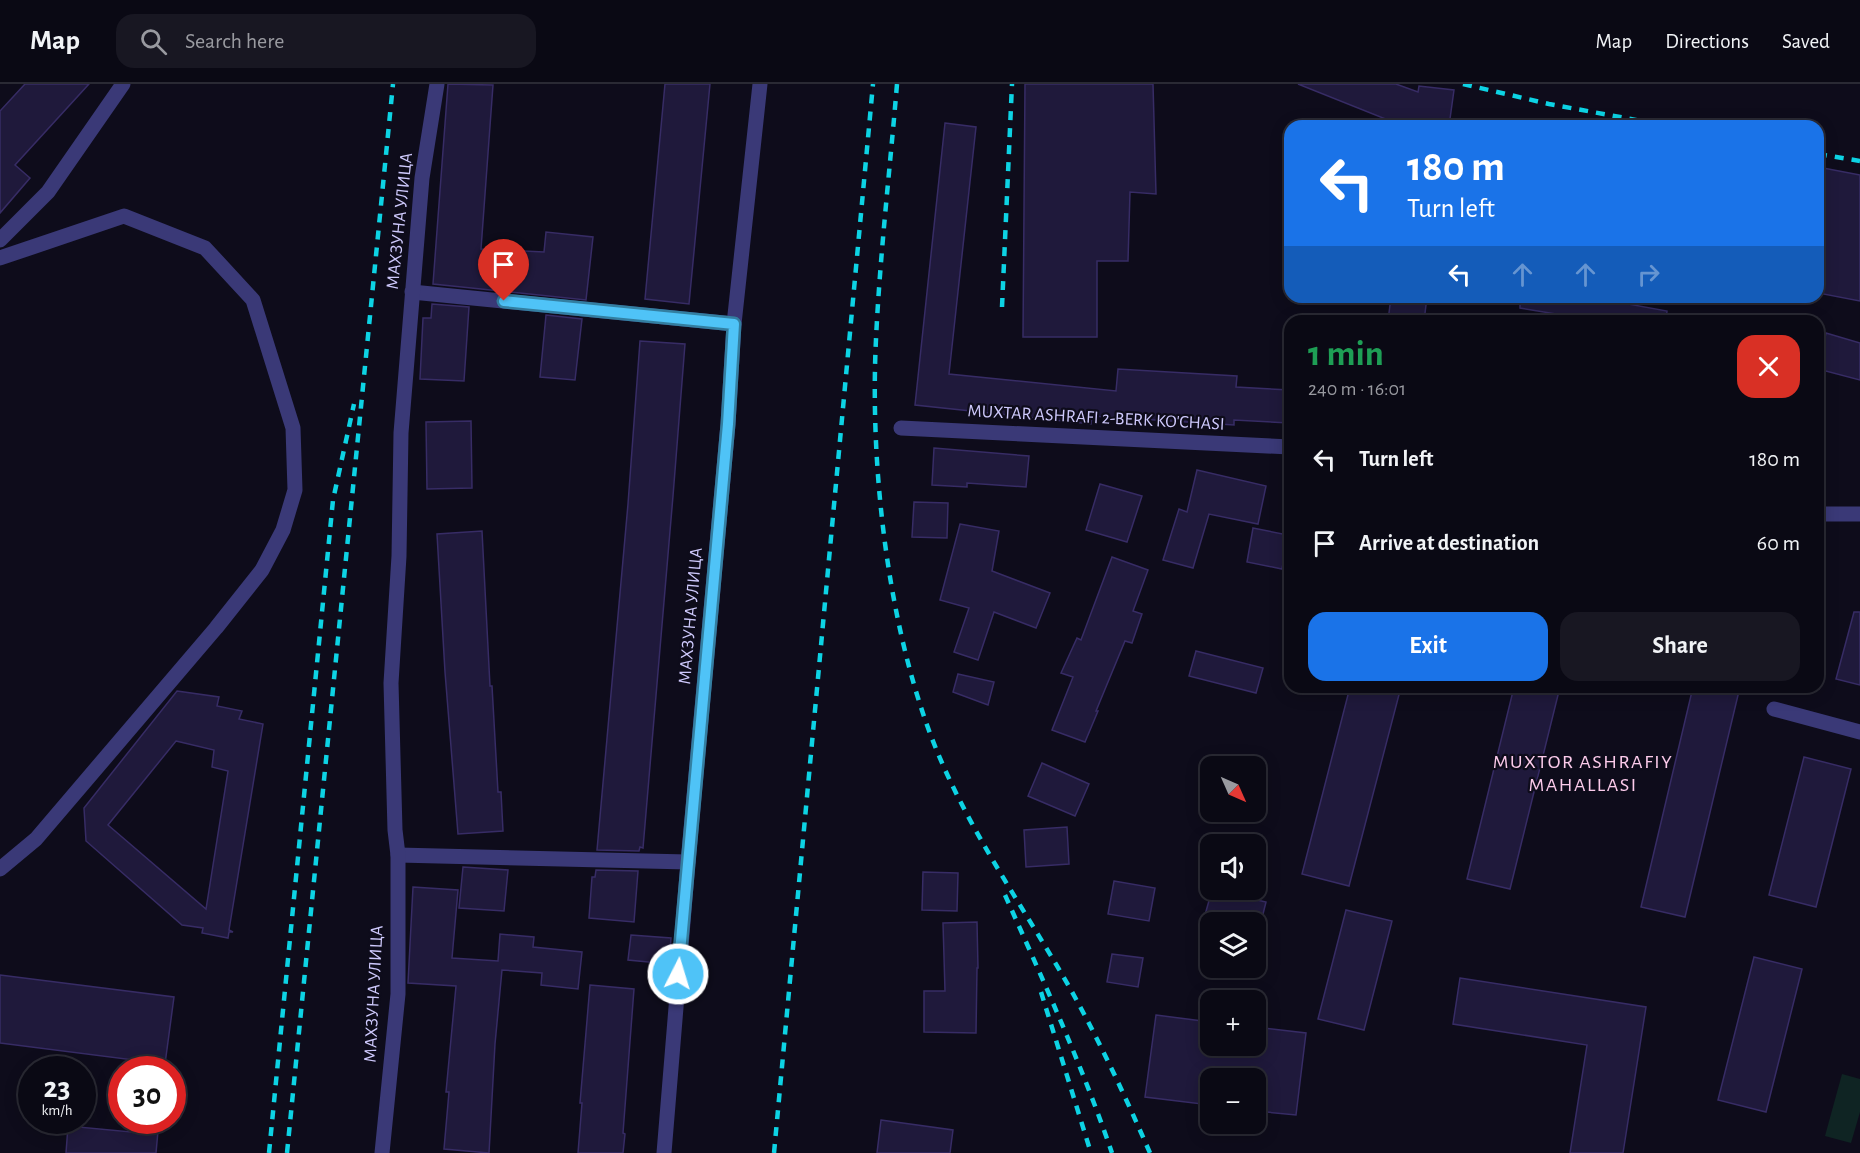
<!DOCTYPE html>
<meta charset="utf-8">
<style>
:root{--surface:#0a0914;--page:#181722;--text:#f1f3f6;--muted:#999aa0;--line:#2a2a34;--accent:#1a73e8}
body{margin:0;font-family:"Alegreya Sans",sans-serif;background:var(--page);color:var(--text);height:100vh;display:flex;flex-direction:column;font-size:22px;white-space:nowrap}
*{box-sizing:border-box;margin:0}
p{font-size:20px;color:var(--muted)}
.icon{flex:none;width:33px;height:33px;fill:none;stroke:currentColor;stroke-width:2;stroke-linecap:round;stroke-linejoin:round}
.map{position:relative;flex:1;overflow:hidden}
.side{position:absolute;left:1284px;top:231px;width:540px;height:378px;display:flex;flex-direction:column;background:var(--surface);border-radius:18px;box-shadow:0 3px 15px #0003,0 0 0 2px var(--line)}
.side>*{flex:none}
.guide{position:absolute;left:1284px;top:36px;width:540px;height:183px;border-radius:18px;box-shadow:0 3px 15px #0003,0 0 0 2px var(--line);background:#1a73e8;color:#fff;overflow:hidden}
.needle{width:39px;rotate:135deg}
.controls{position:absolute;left:1200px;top:672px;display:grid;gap:12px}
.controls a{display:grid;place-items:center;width:66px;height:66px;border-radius:12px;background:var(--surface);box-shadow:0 3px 15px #0003,0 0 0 2px var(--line);font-size:30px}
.speed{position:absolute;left:18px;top:972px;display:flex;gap:12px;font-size:30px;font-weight:700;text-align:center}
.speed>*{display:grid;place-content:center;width:78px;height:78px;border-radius:50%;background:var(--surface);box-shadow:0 3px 15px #0003,0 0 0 2px var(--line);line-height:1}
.speed small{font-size:15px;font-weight:400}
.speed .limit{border:9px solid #d22;background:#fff;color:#111}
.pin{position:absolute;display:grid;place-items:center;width:51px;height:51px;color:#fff;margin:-62px -26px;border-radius:50% 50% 50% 0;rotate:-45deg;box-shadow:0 0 6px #0007}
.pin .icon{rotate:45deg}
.me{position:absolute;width:66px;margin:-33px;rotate:5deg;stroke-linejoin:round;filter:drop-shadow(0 0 4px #0008)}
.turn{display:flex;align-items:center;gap:21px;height:126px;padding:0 24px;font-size:27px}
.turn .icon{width:78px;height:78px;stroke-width:2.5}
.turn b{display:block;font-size:42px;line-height:51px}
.lanes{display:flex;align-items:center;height:57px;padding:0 24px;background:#0003;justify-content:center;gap:30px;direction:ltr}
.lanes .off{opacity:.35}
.round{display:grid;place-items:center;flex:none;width:63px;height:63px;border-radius:18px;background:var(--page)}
.overview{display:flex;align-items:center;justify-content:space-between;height:102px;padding:0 24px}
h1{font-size:36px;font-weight:700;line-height:45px;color:#1e9e55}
.button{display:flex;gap:12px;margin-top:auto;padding:12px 24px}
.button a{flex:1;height:69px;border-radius:18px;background:var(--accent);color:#fff;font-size:24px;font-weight:700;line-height:69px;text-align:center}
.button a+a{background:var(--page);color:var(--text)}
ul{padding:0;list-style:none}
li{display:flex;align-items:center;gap:18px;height:84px;padding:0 24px}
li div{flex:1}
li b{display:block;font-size:22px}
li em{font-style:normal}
header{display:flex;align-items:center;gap:36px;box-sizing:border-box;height:84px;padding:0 30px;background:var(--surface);border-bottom:2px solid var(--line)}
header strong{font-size:28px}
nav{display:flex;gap:33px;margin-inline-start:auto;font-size:21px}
.search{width:420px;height:54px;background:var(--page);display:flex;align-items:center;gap:15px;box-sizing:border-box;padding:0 21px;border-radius:18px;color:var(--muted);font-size:22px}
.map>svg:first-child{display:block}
.green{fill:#0f2423}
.building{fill:#1f193b;stroke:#372c65;stroke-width:1.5;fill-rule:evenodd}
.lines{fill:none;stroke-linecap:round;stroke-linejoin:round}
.minor{stroke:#3a3977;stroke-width:15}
.rail{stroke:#0dd3e4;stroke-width:4.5;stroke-dasharray:9 8;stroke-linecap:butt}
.route-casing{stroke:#337fa1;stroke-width:15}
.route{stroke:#4fc3f7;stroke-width:10}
.labels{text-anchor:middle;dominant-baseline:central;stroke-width:4.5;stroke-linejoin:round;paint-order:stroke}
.street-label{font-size:18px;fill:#cec9fc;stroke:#0e0c1b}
.neighbourhood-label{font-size:20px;letter-spacing:1.5px;fill:#fccbeb;stroke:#0e0c1b}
</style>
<header>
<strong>Map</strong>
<div class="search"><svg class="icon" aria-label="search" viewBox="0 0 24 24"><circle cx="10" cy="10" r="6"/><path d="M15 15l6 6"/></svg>Search here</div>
<nav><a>Map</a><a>Directions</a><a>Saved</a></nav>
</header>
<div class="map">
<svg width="1860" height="1069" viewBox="0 0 1860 1069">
<rect width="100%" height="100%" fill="#0e0c1b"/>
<polygon class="green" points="1842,990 1860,995 1860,1028 1851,1059 1825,1052"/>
<g class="building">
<polygon points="25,0 89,0 15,81 30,94 0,129 0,27"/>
<polygon points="448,0 493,1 481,165 544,168 546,148 593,153 586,216 433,200"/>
<polygon points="665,0 710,0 689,220 645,215"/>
<polygon points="1025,0 1153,0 1156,110 1130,108 1128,177 1097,177 1097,253 1023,253"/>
<polygon points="1298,0 1396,0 1418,8 1419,2 1454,6 1449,42 1403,42"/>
<polygon points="945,39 976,43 949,290 1116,307 1118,285 1237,292 1236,303 1290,306 1289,339 1234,336 1234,341 1092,332 1091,340 915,321"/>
<polygon points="1818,83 1860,91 1860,217 1818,209"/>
<polygon points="1391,213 1427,213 1424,237 1388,237"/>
<polygon points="1520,213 1590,213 1667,227 1666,237 1586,237 1586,235 1520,224"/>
<polygon points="432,220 469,223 464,297 420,295 423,234 431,234"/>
<polygon points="546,231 582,235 575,296 540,293"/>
<polygon points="1826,249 1860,259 1860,296 1818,285"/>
<polygon points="640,257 685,260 673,412 643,764 640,763 639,767 597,766 628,420"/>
<polygon points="471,337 472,404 427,405 426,338"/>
<polygon points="934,364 1029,372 1026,403 967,399 967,403 932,401"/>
<polygon points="1197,386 1266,402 1258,440 1209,430 1193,484 1163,476 1179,425 1187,428"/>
<polygon points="1100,400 1142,412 1127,458 1086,446"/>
<polygon points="914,418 948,419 947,454 912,453"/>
<polygon points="960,440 999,447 992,487 1050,509 1036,544 994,528 978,576 954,568 969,524 940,516"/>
<polygon points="1253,444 1288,451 1282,485 1247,478"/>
<polygon points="482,447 490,602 492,602 498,708 501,708 503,747 458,750 445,588 437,450"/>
<polygon points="1112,473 1148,486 1133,527 1142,530 1132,559 1125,557 1096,627 1098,627 1085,658 1052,646 1073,593 1061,589 1077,554 1081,556"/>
<polygon points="1854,528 1860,528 1860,601 1836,595"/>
<polygon points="1196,567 1263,584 1256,609 1189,592"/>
<polygon points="958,590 994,598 988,621 953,608"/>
<polygon points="1350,603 1401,603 1349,802 1302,790"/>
<polygon points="1514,603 1560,603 1510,805 1467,795"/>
<polygon points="1693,603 1721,603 1739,607 1685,833 1641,823"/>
<path d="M177 607 219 613 217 622 242 627 239 635 263 640 229 846 233 848H229L228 854 202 849 203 844 182 841 86 757 84 724ZM176 657 214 666 212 683 228 687 206 825 108 741Z"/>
<polygon points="1804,673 1851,685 1816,823 1769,811"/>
<polygon points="1042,679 1089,700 1075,732 1028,712"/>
<polygon points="1067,743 1069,780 1026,783 1024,746"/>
<polygon points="463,783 508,786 504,827 459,824"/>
<polygon points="596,786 638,787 634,838 589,834 592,793 595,793"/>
<polygon points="923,788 958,789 957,827 922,826"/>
<polygon points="1114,797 1155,804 1149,837 1108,830"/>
<polygon points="413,803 458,806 452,874 498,877 500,850 534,853 533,863 582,868 578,905 541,901 542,889 502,886 495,960 489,1069 444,1065 449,1008 446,1008 456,902 408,899"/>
<polygon points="1212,806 1232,806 1231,810 1266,818 1261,838 1203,838"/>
<polygon points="1346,826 1392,837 1364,946 1318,935"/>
<polygon points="977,838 978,884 977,884 976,949 924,948 924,907 945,907 943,839"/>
<polygon points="631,851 671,854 669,880 628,876"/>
<polygon points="1112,870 1143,874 1138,903 1107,898"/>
<polygon points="1754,873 1802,885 1766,1028 1718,1016"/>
<polygon points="0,891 174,913 165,980 0,959"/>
<polygon points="1460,894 1646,923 1623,1069 1570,1069 1587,961 1453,940"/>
<polygon points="590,901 634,905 623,1049 625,1050 623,1069 578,1069 582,1019 580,1019"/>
<polygon points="1156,931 1210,938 1210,962 1256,962 1256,943 1306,949 1296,1031 1256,1027 1256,994 1210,994 1210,1021 1145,1013"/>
<polygon points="132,1036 159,1036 156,1069 66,1069 68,1042 131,1048"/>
<polygon points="881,1036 953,1046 950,1069 877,1069"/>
</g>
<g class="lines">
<g class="minor">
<polyline points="0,156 48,108 123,0"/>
<polyline points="0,174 124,132 205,164 253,216 293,344 295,406 283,446 262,486 216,544 36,755 0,785"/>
<polyline points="412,208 734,240"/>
<polyline points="901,344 1290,363"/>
<polyline points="1818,430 1860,430"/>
<polyline points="1774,625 1860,648"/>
<polyline points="398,771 688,778"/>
<polyline points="382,1069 398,910 398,771 395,746 391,599 399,472 401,349 422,94 437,0"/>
<polyline points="664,1069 688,778 728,340 734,240 760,0"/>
</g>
<g class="rail">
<path d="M897 0C890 85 880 170 876 255 870 377 886 526 927 641 961 737 1021 818 1071 906 1100 958 1126 1014 1150 1069"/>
<polyline points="1463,0 1549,20 1669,42"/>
<polyline points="1818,70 1860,77"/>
<polyline points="1002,223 1012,0"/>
<path d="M1005 811C1043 896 1082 981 1112 1069"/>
<polyline points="1041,908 1091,1069"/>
<polyline points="269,1069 333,416 354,320"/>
<polyline points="287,1069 393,0"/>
<polyline points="774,1069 873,0"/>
</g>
</g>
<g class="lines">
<defs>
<polyline id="route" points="504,217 734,240 728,340 678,890"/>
</defs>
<use href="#route" class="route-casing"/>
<use href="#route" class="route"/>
</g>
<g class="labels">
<g class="street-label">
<text transform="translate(400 137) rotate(-84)">МАХЗУНА УЛИЦА</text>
<text transform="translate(1096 334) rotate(3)">MUXTAR ASHRAFI 2-BERK KO'CHASI</text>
<text transform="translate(691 532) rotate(-85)">МАХЗУНА УЛИЦА</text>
<text transform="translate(374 910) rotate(-87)">МАХЗУНА УЛИЦА</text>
</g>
<g class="neighbourhood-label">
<text x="1583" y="678">MUXTOR ASHRAFIY<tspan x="1583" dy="23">MAHALLASI</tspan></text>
</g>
</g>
</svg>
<div class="controls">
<a><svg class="needle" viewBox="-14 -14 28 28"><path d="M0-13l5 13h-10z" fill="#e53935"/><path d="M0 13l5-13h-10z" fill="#999aa0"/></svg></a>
<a><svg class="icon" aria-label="sound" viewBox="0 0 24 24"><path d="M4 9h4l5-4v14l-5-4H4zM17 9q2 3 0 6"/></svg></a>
<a><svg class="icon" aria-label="layers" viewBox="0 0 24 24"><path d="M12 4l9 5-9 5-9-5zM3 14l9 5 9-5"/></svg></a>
<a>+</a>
<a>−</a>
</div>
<div class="speed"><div>23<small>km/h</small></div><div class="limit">30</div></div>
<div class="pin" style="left:504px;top:217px;background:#d93025"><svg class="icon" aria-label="arrive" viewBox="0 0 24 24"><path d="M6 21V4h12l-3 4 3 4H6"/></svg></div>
<svg class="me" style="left:678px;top:890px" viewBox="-20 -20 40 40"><circle r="17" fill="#4fc3f7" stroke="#fff" stroke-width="3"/><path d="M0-11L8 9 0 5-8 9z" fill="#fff"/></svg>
<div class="guide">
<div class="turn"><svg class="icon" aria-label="left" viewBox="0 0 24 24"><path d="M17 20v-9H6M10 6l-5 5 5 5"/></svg><div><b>180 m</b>Turn left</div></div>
<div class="lanes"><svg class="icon" aria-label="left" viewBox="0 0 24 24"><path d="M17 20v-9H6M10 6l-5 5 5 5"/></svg><svg class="icon off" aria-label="ahead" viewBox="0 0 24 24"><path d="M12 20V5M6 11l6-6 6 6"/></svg><svg class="icon off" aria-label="ahead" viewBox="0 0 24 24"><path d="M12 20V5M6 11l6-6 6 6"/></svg><svg class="icon off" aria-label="right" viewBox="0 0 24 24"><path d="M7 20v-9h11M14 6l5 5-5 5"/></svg></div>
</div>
<section class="side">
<div class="overview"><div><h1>1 min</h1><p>240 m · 16:01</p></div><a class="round" style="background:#d93025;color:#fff"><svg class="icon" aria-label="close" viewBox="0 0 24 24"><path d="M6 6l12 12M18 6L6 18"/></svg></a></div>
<ul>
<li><svg class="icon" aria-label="left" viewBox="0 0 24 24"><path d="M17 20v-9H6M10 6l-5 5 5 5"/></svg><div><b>Turn left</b></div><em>180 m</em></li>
<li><svg class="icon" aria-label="arrive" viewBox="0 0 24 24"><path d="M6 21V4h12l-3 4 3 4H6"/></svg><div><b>Arrive at destination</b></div><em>60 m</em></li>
</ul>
<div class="button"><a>Exit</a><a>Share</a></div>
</section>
</div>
